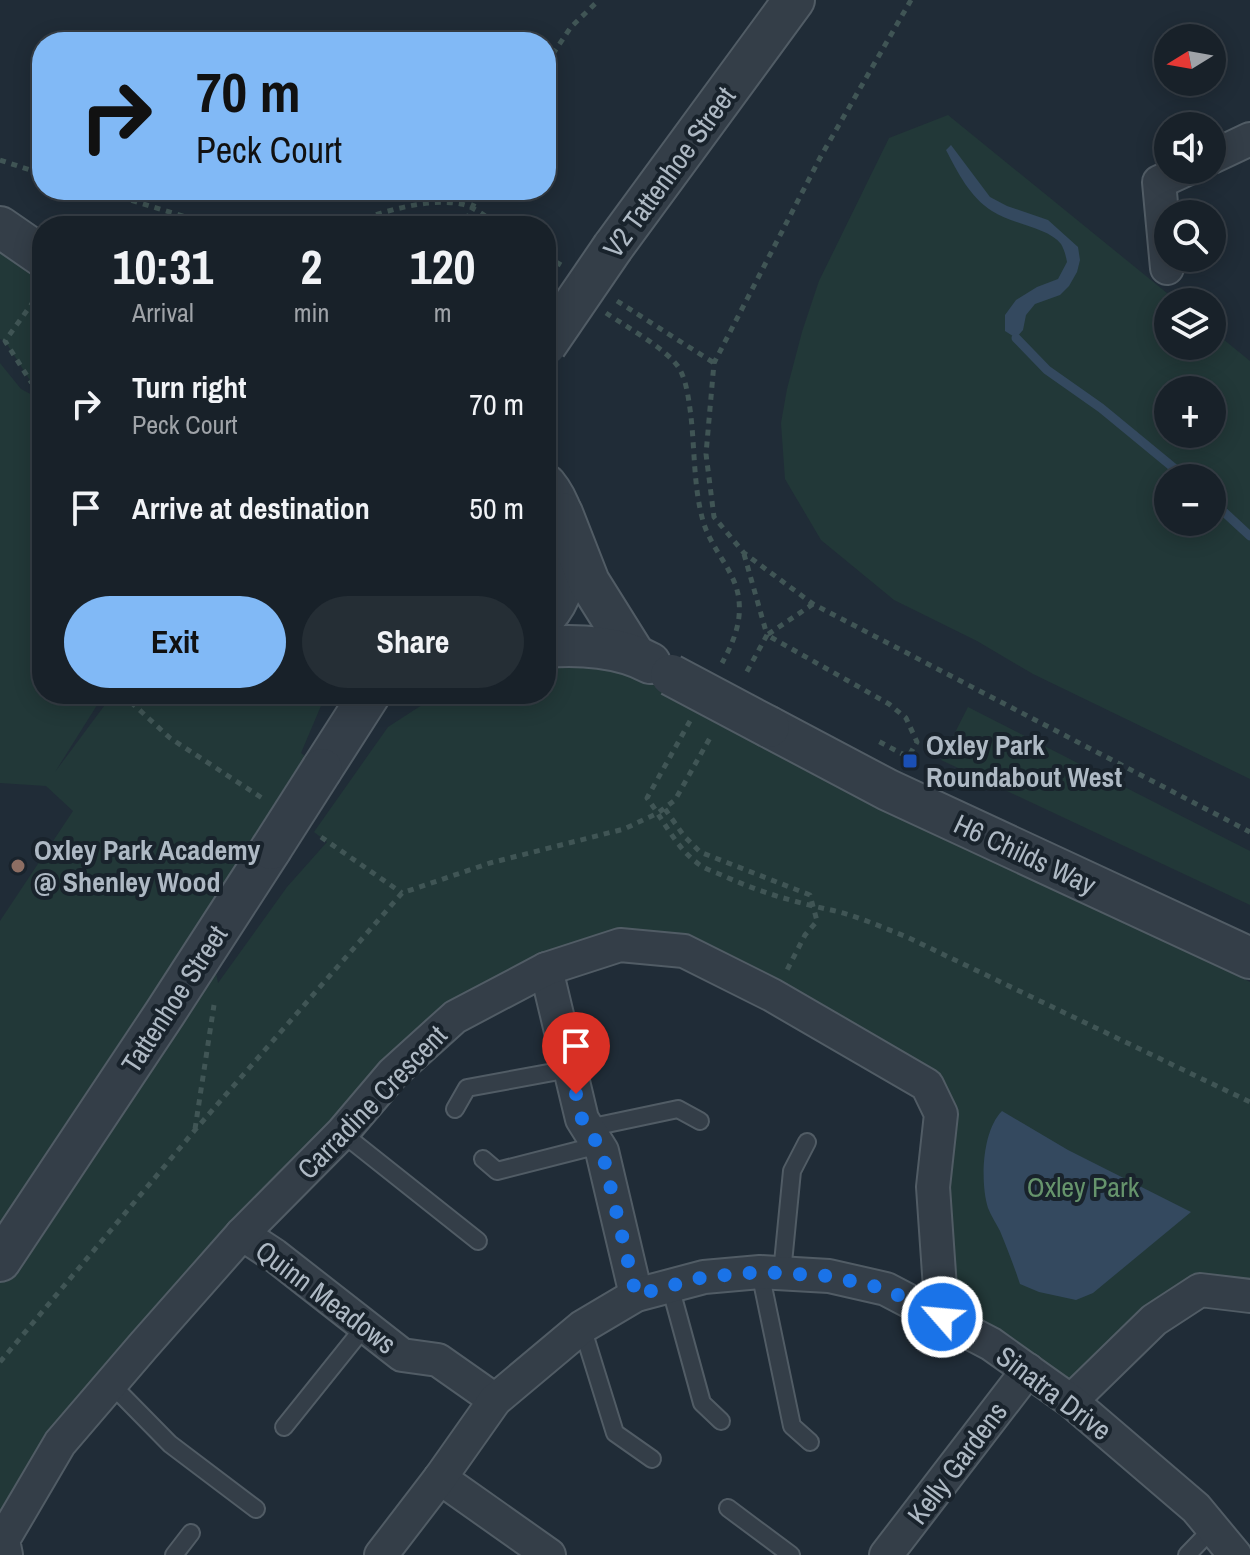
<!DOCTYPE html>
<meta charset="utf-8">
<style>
:root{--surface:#182129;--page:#252e35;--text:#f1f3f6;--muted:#9fa3a8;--line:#363e46;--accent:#81b9f6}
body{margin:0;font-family:"Archivo Narrow",sans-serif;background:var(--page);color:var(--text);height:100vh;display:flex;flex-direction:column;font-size:30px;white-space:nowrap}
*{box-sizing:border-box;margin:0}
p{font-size:26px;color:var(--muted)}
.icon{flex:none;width:44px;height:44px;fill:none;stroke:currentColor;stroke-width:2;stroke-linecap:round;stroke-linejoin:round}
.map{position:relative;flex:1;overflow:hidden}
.drawer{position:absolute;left:32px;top:216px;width:524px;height:488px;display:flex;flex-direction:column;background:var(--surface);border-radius:32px;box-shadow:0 4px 20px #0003,0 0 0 2px var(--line)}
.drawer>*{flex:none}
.banner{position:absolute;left:32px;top:32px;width:524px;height:168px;border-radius:32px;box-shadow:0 4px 20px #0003,0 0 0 2px var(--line);background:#81b9f6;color:#111;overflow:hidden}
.needle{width:52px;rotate:259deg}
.tools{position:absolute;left:1154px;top:24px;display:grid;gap:16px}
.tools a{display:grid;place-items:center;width:72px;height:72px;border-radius:50%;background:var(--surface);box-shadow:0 4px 20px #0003,0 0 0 2px var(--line);font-size:40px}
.pin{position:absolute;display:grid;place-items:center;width:68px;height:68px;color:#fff;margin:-82px -34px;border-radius:50% 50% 50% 0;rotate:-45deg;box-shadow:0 0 8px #0007}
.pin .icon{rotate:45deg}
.me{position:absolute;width:88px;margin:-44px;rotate:297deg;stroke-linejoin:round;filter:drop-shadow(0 0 6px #0008)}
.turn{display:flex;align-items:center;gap:28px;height:168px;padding:0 32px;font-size:36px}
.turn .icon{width:104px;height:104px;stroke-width:2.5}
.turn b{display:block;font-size:56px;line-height:68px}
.eta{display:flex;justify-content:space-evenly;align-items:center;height:136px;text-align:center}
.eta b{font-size:48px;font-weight:700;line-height:56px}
.action{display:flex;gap:16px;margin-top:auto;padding:16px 32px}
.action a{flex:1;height:92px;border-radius:48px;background:var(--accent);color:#111;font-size:32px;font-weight:700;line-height:92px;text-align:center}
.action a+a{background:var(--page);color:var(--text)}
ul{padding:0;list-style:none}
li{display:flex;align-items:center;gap:24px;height:104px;padding:0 32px}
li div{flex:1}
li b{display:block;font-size:30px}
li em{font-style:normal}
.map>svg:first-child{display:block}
.green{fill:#223838;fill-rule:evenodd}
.water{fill:#34495f}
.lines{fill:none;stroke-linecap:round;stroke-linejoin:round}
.stream{stroke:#34495f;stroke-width:9}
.service-casing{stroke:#515c65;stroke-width:20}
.minor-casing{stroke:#515c65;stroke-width:36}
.tertiary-casing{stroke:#515c65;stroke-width:44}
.path{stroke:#405555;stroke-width:5;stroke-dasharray:6 6;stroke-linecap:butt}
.service{stroke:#343e48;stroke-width:16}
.minor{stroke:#343e48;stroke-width:32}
.tertiary{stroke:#343e48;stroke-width:40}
.tertiary-bridge-casing{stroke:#515c65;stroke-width:44;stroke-linecap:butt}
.tertiary-bridge{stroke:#343e48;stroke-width:40}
.route{stroke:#1a73e8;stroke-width:14;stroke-dasharray:0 25.2}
.transit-dot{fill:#1a4fb4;stroke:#19232c;stroke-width:3}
.education-dot{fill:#8d6e63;stroke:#19232c;stroke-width:3}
.labels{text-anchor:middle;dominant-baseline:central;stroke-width:8;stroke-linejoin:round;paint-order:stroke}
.street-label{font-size:28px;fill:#aeb9c4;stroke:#19232c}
.poi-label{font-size:28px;font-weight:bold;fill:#aeb9c4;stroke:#19232c;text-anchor:start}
.park-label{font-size:28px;fill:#66946c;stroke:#19232c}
</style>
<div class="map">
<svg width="1250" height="1555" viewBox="0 0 1250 1555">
<rect width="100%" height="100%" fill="#202c37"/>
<g class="green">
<path d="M948 115 1178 302H1168V346H1212V330L1250 361V779L1033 674 977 641 894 600 821 540 785 479 781 423 787 389 802 332 819 281 889 138ZM1168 390H1212V434H1168ZM1168 478H1212V522H1168Z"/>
<polygon points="0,227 42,256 42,289 34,300 42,304 42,389 31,382 5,341 0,339"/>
<polygon points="0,363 21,389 42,400 42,694 104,694 55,772 113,694 326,694 301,753 322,769 210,943 218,983 287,887 327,842 314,832 388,727 439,694 546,694 546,661 616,668 662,686 886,803 1250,982 1250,1296 1200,1290 1071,1401 942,1317 941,1114 772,995 620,945 455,1017 144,1345 0,1555 0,921 73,811 46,786 0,783"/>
<polygon points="968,707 1250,851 1250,905 941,760"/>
</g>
<g class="water">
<path d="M951 145 990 197 1007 206 1048 220 1078 247 1080 260 1077 272 1069 286 1060 295 1035 304 1026 315 1023 330 1016 338 1005 331V315L1016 300 1037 287 1058 279 1067 262C1066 256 1064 249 1061 244 1048 227 1011 224 992 211 970 197 958 173 946 150Z"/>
<path d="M1002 1111 1068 1150 1191 1212 1093 1293 1076 1300 1039 1292 1020 1284C1014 1266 1007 1248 1000 1231 996 1223 991 1216 988 1208 980 1182 982 1131 1002 1111Z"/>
</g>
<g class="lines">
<g class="stream">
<polyline points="1016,338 1047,370 1101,408 1186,478"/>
<polyline points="1212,501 1250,536"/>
</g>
<defs>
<g id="service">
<polyline points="455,1109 467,1088 570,1069"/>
<polyline points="588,1128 678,1109 700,1121"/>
<polyline points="342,1133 478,1241"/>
<polyline points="483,1159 497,1171 599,1145"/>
<polyline points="760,1272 792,1426 810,1442"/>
<polyline points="782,1273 792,1171 807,1142"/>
<polyline points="670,1286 702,1403 721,1421"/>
<polyline points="582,1327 615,1433 652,1459"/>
<polyline points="111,1384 170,1444 256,1509"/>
<polyline points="284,1427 365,1326"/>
<polyline points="728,1508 791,1555"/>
<polyline points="174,1555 191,1533"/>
<polyline points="1187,1555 1213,1528"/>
</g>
<g id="minor">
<polyline points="1212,157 1250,139"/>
<polyline points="1167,268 1159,182 1185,170"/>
<polyline points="546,969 582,1119 602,1151 636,1295"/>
<polyline points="242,1234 274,1255 402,1355 438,1360 495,1400"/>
<polyline points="1071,1401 1154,1320 1200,1290 1250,1296"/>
<polyline points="440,1478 549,1555"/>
<polyline points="6,1555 3,1540 60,1443 144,1345 242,1234 342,1133 393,1073 455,1017 546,969 620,945 684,951 772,995 927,1085 941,1114 933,1187 942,1317"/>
<polyline points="381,1555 440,1478 495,1400 582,1327 636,1295 704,1277 760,1272 829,1276 886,1289 991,1344 1071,1401 1196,1508 1235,1555"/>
<polyline points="886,1555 1028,1370"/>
</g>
<g id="tertiary">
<polyline points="0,227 42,256"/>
<polyline points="613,247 794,0"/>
<path d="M546 485C574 519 576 583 546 616"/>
<polyline points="562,513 589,582 634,654"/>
<path d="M546 647C579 644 621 647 650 663"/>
<polyline points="769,727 888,790 1250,958"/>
<polyline points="322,769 370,694"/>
<polyline points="0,1261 165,1013 271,849"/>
</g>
</defs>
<use href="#service" class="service-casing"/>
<use href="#minor" class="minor-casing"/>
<use href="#tertiary" class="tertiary-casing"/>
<g class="path">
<polyline points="911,0 821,156 714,363 706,454 714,517 744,553 813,604 1250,832"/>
<polyline points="546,64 571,27 599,0"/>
<polyline points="0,160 42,174"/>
<polyline points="97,190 216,226"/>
<path d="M342 226C377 214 424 197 461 204 474 206 488 219 500 226"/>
<polyline points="480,226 468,217 480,190"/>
<polyline points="546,256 561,265"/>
<polyline points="41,291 5,341 31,382 42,389"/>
<polyline points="617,301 714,363"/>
<path d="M606 313C625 326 667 349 679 368 686 380 688 395 690 409 695 445 693 482 702 517 709 547 732 566 738 594 743 620 734 641 722 663"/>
<polyline points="744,554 767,635 745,675"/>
<polyline points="813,604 767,635 889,704 906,718 917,742 908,757 878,741"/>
<polyline points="122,694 170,738 262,798"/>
<path d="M690 721 647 798C663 819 675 846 696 862 704 869 715 872 724 876 759 892 794 902 831 910 857 916 882 927 907 937L1250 1102"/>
<polyline points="665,809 684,836 700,852 810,895 817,921 805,935 787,970"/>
<polyline points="321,837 402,893"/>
<polyline points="195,1129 214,1005"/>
<polyline points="0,1362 195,1130 402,893 490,863 624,829 658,813 675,800 711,736"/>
</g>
<use href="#service" class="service"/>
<use href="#minor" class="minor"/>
<use href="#tertiary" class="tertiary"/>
<defs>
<g id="tertiary-bridge">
<polyline points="546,345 613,247"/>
<polyline points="671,675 769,727"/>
<polyline points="271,849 322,769"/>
</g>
</defs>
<use href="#tertiary-bridge" class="tertiary-bridge-casing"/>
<use href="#tertiary-bridge" class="tertiary-bridge"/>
</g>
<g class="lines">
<polyline class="route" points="576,1094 582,1119 602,1151 636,1295 704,1277 760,1272 829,1276 886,1289 942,1317"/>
</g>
<rect class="transit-dot" x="902" y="753" width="16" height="16" rx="4"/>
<circle class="education-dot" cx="18" cy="866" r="8"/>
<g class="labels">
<g class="street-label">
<text transform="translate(669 172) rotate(-54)">V2 Tattenhoe Street</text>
<text transform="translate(1025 854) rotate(25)">H6 Childs Way</text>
<text transform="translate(174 999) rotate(-57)">Tattenhoe Street</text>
<text transform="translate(372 1102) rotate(-46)">Carradine Crescent</text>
<text transform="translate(326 1297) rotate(37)">Quinn Meadows</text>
<text transform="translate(1054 1393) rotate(37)">Sinatra Drive</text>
<text transform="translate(957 1463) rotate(-53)">Kelly Gardens</text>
</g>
<g class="poi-label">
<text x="926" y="745">Oxley Park<tspan x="926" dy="32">Roundabout West</tspan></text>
<text x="34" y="850">Oxley Park Academy<tspan x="34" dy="32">@ Shenley Wood</tspan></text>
</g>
<g class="park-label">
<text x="1083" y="1187">Oxley Park</text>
</g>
</g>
</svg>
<div class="tools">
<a><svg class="needle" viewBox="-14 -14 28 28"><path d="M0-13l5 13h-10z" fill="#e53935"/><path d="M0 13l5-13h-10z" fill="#9fa3a8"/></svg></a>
<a><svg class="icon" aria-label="sound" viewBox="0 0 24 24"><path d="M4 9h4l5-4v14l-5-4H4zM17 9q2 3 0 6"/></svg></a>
<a><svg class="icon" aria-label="search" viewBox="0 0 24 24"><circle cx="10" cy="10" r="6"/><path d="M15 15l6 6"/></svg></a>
<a><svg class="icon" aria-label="layers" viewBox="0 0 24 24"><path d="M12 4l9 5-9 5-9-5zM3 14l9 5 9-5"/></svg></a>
<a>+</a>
<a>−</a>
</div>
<div class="pin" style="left:576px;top:1094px;background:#d93025"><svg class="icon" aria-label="arrive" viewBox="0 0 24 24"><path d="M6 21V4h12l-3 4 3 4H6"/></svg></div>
<svg class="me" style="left:942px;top:1317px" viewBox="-20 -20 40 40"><circle r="17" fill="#1a73e8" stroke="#fff" stroke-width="3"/><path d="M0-11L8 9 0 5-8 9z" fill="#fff"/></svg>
<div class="banner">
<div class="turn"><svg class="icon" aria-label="right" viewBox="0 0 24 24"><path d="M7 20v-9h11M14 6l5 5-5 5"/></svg><div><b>70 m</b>Peck Court</div></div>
</div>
<section class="drawer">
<div class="eta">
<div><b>10:31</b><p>Arrival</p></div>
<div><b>2</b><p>min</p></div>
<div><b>120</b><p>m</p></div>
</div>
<ul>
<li><svg class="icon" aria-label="right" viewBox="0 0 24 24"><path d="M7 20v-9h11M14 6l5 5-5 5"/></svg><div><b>Turn right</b><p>Peck Court</p></div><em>70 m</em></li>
<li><svg class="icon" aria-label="arrive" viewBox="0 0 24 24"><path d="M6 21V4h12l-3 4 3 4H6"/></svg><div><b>Arrive at destination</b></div><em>50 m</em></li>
</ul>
<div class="action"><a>Exit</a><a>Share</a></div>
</section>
</div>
